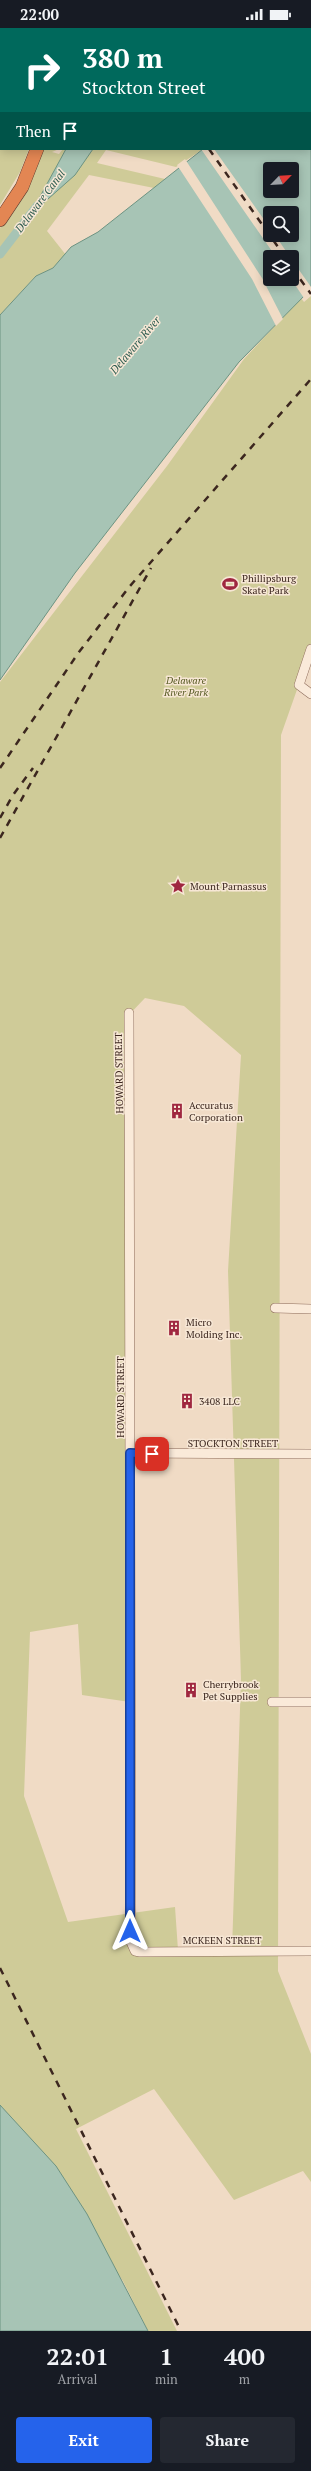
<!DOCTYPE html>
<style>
:root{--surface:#171b24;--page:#242831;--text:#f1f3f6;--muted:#9ea1a6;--accent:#2563eb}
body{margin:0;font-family:"PT Serif",serif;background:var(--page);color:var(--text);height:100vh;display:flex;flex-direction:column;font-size:15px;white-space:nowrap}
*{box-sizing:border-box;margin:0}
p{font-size:13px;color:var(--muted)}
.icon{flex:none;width:22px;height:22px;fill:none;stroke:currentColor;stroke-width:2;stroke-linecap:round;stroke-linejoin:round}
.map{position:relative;height:2303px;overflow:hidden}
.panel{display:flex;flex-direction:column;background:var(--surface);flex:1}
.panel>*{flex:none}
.top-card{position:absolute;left:0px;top:0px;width:311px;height:122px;box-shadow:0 2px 10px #0003;background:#00695c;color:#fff;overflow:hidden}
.needle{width:26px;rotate:65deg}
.fabs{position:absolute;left:263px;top:134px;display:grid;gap:8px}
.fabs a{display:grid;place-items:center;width:36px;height:36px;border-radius:4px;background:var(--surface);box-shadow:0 2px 10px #0003;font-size:20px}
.pin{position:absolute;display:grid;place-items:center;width:34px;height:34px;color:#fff;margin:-17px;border-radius:8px;box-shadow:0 2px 6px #0006}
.me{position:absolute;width:44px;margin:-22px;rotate:0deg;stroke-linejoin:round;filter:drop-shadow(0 0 3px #0008)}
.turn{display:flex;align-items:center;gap:14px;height:84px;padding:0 16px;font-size:18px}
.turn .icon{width:52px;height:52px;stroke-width:2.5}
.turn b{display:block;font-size:28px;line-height:34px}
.then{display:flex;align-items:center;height:38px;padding:0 16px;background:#0003;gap:8px;font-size:15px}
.eta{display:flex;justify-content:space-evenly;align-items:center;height:68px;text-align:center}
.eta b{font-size:24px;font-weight:700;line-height:28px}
.action{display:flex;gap:8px;margin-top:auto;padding:8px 16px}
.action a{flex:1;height:46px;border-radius:4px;background:var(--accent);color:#fff;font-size:16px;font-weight:700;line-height:46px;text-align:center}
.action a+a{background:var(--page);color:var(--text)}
.status{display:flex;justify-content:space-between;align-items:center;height:28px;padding:0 20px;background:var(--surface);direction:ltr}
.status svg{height:11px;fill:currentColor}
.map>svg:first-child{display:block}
.green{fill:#cfcb98;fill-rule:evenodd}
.water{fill:#a7c4b5;stroke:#6d9382;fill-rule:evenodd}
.pier{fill:#f0dbc5}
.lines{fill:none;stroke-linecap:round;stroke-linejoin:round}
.canal{stroke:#a7c4b5;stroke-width:9}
.minor-casing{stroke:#8d6b5a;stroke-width:10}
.highway-casing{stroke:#5a3a2e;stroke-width:14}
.minor{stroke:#faead9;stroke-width:9}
.highway{stroke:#e38653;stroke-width:13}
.rail{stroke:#3c271f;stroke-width:2.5;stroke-dasharray:7 7;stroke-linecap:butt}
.route-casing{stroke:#184099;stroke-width:10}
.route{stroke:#2563eb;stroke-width:7}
.labels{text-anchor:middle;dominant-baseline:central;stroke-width:3;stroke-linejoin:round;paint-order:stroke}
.poi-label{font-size:10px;fill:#3c271f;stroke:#f7e7d5;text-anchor:start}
.park-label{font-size:10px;font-style:italic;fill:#575a24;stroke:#f7e7d5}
.street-label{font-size:10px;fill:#3c271f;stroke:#f7e7d5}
.water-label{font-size:11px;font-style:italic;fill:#2d5c50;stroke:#f7e7d5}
</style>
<div class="status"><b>22:00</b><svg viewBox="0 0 49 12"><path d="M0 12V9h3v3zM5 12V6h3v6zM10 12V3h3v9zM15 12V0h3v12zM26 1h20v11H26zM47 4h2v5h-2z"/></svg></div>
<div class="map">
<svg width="311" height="2303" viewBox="0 0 311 2303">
<rect width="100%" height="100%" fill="#f0dbc5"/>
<g class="green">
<polygon points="0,0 58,0 1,1 1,121 29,121 20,144 0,177"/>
<polygon points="73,0 279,0 73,1"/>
<polygon points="59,121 52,124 59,126 63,121 203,121 176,139 106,122 97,135 165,151 154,160 89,147 47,203 66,227 53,240 36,248 0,287 0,200 30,154 43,122"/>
<path d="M311 268V622L281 707 278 1943 311 2026V2154L303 2143 234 2172 154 2061 76 2101 177 2303H148L123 2253 0 2077V654L167 438 244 331 301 270 304 274ZM145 970 184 978 241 1027 228 1243 241 1651 232 1922H178L175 1879 68 1894 24 1768 30 1604 78 1596 82 1667 130 1674 125 991Z"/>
</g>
<g class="water">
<path d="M279 0H311V261L239 334 75 545 0 652V287L36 248 53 240 71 219 98 204 203 121H310V1ZM270 141H292V163H270ZM270 185H292V207H270ZM270 229H292V251H270Z"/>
<polygon points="66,121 93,121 75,147 30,187"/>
<polygon points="0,2077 56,2138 87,2186 148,2303 0,2303"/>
</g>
<g class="pier">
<polygon points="201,121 214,121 270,200 270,207 275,207 290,229 276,229"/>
<polygon points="185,131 262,250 283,291 276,298 252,251 177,137"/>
<polygon points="292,232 311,259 311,264 304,270 291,251"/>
</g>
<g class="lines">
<polyline class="canal" points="0,226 37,178"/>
<defs>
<g id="minor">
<polyline points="311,621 299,657 311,666"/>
<polyline points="129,985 131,1914 135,1923 140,1924 311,1923"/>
<polyline points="275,1280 311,1281"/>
<polyline points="130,1425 311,1426"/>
<polyline points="272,1674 311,1674"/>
</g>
<g id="highway">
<polyline points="66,1 67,0"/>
<polyline points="0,192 22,159 37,121"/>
</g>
</defs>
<use href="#minor" class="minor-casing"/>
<use href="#highway" class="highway-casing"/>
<use href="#minor" class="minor"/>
<use href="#highway" class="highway"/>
<g class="rail">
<polyline points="124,0 125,1"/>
<polyline points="216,0 219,1"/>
<polyline points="310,29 311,29"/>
<polyline points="209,121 285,229"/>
<polyline points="292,240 311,266"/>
<polyline points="0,740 79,624 130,558 311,351"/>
<polyline points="0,790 13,767 33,740"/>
<polyline points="0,810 151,540"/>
<polyline points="0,1940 181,2303"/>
</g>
</g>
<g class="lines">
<defs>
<polyline id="route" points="130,1903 130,1425 152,1426"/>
</defs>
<use href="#route" class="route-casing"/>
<use href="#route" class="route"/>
</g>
<defs>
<symbol id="stadium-bare" viewBox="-9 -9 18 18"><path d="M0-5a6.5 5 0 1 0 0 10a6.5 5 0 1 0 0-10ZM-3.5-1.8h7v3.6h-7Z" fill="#9f2740" stroke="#f7e7d5" stroke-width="2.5" paint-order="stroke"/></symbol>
<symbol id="sight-bare" viewBox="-9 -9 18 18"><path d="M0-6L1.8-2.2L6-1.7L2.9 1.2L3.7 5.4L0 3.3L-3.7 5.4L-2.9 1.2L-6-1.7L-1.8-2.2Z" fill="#9f2740" stroke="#f7e7d5" stroke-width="2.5" paint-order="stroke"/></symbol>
<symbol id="building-bare" viewBox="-9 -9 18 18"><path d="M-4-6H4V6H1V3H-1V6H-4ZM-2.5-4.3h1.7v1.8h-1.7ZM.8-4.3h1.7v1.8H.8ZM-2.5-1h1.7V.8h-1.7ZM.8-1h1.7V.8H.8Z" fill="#9f2740" stroke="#f7e7d5" stroke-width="2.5" paint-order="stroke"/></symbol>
</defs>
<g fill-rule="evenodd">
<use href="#stadium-bare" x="219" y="545" width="22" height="22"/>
<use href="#sight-bare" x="167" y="847" width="22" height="22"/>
<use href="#building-bare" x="166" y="1072" width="22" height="22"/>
<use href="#building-bare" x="163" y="1289" width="22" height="22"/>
<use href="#building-bare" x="176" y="1362" width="22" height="22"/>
<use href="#building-bare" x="180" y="1651" width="22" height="22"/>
</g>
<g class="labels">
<g class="poi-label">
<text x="242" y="550">Phillipsburg<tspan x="242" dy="12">Skate Park</tspan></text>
<text x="190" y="858">Mount Parnassus</text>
<text x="189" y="1077">Accuratus<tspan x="189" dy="12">Corporation</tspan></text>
<text x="186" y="1294">Micro<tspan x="186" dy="12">Molding Inc.</tspan></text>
<text x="199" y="1373">3408 LLC</text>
<text x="203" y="1656">Cherrybrook<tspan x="203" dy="12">Pet Supplies</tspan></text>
</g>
<g class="park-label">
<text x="186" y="652">Delaware<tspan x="186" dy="12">River Park</tspan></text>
</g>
<g class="street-label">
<text transform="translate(119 1045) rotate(-91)">HOWARD STREET</text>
<text transform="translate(120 1369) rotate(-90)">HOWARD STREET</text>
<text x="233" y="1415">STOCKTON STREET</text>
<text x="222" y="1912">MCKEEN STREET</text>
</g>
<g class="water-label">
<text transform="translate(40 173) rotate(-53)">Delaware Canal</text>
<text transform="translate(135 317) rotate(-50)">Delaware River</text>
</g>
</g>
</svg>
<div class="fabs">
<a><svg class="needle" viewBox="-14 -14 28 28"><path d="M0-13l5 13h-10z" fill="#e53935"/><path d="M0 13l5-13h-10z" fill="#9ea1a6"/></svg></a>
<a><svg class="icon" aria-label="search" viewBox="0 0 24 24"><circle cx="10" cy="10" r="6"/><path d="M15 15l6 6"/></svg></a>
<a><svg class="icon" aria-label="layers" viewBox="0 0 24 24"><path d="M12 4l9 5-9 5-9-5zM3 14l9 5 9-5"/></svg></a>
</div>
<div class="pin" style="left:152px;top:1426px;background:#d93025"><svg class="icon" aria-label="arrive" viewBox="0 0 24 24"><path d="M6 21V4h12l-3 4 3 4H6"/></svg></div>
<svg class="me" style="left:130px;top:1903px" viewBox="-20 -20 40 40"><path d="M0-17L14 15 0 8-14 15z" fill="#2563eb" stroke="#fff" stroke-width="4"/></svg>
<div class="top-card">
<div class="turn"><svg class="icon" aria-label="right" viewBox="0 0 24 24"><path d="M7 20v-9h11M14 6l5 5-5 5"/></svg><div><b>380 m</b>Stockton Street</div></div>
<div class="then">Then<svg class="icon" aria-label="arrive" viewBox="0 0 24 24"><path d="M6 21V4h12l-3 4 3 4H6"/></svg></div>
</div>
</div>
<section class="panel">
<div class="eta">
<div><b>22:01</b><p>Arrival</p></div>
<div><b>1</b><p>min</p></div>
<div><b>400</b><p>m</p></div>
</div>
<div class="action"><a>Exit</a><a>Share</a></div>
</section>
